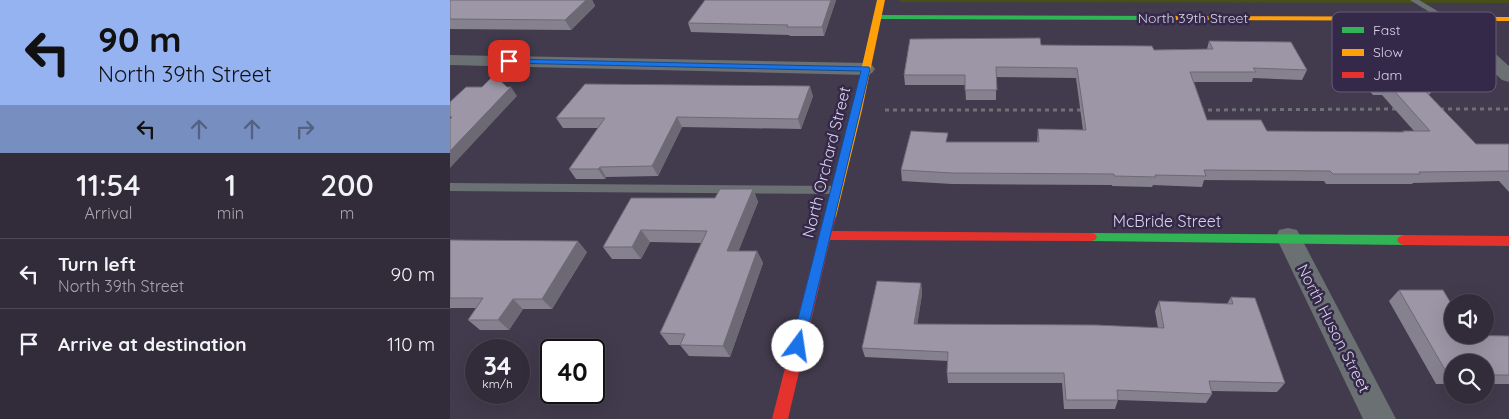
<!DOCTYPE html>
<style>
:root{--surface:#322c3a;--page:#3a3442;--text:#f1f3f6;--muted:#a8a7af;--line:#4d4854}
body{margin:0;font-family:Quicksand,sans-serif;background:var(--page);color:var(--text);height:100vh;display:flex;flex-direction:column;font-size:19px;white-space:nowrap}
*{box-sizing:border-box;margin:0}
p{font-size:16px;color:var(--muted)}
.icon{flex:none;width:28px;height:28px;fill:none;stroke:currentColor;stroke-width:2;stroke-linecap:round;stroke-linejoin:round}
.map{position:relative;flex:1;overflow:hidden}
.details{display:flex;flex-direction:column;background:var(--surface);width:450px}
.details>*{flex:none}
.banner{background:#95b2f1;color:#111;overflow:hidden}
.controls{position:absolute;left:994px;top:294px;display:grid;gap:10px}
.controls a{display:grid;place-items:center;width:50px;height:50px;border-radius:50%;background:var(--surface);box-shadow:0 5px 20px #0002,0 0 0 1px var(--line);font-size:25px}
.speed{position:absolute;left:15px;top:339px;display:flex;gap:10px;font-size:25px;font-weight:700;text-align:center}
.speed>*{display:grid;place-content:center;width:65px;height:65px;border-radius:50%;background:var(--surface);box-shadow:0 5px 20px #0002,0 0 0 1px var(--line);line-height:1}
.speed small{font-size:12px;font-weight:400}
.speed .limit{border:2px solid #111;border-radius:8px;background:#fff;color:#111}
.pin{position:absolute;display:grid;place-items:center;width:42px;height:42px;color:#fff;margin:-21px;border-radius:10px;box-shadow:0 2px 8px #0006}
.me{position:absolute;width:55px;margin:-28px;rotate:14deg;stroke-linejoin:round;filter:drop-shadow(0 0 4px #0008)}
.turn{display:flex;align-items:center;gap:18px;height:105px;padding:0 15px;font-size:22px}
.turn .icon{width:65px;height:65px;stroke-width:2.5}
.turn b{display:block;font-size:35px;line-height:42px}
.lanes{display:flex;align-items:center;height:48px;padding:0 15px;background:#0003;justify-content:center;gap:25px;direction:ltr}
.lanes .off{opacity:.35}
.eta{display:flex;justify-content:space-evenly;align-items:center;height:85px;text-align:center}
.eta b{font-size:30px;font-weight:600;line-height:35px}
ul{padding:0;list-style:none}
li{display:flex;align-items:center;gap:15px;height:70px;padding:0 15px;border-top:1px solid var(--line)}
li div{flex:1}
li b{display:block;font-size:19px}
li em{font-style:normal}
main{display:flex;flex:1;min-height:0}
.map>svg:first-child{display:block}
.green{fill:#465118}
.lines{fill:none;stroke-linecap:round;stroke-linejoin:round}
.path{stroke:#6f7176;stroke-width:3;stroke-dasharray:4 4;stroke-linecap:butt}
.lane{fill:#6b7172;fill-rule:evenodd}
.street{fill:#6b7172;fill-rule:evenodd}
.fast{fill:#30b455;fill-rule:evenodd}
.slow{fill:#ff9f0a;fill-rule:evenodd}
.jam{fill:#e5322d;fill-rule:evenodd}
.wall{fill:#86818f}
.shaded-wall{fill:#6d6974}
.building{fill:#9c96a6;stroke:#6d6974}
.route{fill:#1a73e8;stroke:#114b97}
.labels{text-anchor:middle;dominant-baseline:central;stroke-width:5;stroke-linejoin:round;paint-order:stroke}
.far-street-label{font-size:14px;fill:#d9d2e8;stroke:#35294a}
.street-label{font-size:16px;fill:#d9d2e8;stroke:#35294a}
.key{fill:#35294a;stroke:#665c79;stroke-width:1}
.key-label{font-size:14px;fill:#d9d2e8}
</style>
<main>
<section class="details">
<div class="banner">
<div class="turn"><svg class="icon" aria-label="left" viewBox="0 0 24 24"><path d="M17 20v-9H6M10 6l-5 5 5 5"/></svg><div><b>90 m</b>North 39th Street</div></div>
<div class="lanes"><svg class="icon" aria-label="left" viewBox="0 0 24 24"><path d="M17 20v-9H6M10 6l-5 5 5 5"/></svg><svg class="icon off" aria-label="ahead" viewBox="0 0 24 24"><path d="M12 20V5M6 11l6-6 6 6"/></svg><svg class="icon off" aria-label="ahead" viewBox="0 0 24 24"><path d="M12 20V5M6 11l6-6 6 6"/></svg><svg class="icon off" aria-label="right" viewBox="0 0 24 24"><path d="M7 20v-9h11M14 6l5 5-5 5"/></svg></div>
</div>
<div class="eta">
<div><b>11:54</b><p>Arrival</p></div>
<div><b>1</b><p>min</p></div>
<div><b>200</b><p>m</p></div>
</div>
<ul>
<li><svg class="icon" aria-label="left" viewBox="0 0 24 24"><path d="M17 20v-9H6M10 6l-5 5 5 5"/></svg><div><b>Turn left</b><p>North 39th Street</p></div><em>90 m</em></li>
<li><svg class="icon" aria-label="arrive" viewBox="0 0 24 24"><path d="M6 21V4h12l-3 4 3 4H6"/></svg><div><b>Arrive at destination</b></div><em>110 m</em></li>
</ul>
</section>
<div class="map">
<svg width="1059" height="419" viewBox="0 0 1059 419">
<rect width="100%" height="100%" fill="#423b4d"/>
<polygon class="green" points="450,0 1059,0 1059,3 450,2"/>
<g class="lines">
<g class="path">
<polyline points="990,109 1059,109"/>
<polyline points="435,110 634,110"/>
<polyline points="750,110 949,109"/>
</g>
<g class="lane">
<polygon points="960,0 969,0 1001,19 994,21"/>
<polygon points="0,183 387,186 392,190 387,194 0,191"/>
</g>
<g class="street">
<polygon points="997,14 1003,16 1059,66 1059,82 1052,80 991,22 989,19 991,16"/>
<polygon points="0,55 416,63 422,65 425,69 422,73 416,75 0,65"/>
<polygon points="838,228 847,230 946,419 913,419 826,237 829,230"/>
</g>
<g class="fast">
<polygon points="424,15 716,16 720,18 716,20 427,19 423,17"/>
<polygon points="641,233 953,235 957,237 959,240 957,243 953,245 641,241 637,240 635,237 637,234"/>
</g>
<g class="slow">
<polygon points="427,0 435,0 412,110 386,217 380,221 374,217 402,110"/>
<polygon points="713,16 1059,17 1059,21 716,20 713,20"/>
</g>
<g class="jam">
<polygon points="380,213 386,217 382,231 641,233 645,234 647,237 645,240 641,241 380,240 338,419 322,419 369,235 374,217"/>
<polygon points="953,235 1059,236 1059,246 953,245 949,243 947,240 949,237"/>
</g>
</g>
<g class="wall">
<polygon points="0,0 142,0 145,6 121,30 0,29"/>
<polygon points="386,0 374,36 340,36 339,35 241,32 238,23"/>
<polygon points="887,37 928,41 1011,69 1004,79 971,79 982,91 979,95 1026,144 1059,144 1059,192 1049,181 963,183 962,184 876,184 874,181 754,180 752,187 703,185 702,187 662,186 662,185 502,184 452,181 451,170 498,142 587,142 588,129 633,130 626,78 546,77 546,100 516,100 515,85 455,85 454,75 591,45 704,50 757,49 759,41 857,70 852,80 803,78 802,82 744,82 757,120 817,131 952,132 953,131 964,131 932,95 923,95 882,47"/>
<polygon points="363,96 351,129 232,127 208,176 156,177 155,179 126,179 119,169 149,128 113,128 106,118"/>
<polygon points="303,189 308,202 288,251 307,251 313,263 280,357 239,356 230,345 219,345 210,333 251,243 200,242 191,259 162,259 153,247 265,198"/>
<polygon points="0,240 137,252 102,309 73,309 59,330 30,330 18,320 26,308 0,308"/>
<polygon points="471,283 472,294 467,324 708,328 705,311 709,301 777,304 781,297 835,383 827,392 762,391 762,394 756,403 668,400 665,409 614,409 612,383 498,383 497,373 498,361 415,357 412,348"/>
<polygon points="949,290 1002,335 1059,336 1059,384 1035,384 1035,362 1002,362 1002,384 986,384 939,301"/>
</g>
<g class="shaded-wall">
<polygon points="136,0 142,0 145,6 121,30 115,20"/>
<polygon points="381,0 386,0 374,36 372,27"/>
<polygon points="360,86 363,96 351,129 348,119"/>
<polygon points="61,87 67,96 0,168 0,151"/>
<polygon points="227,117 232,127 208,176 202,166"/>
<polygon points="150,167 156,177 155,179 148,169"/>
<polygon points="303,189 308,202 284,263 277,251"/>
<polygon points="191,230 200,242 191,259 182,247"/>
<polygon points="128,241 137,252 102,309 92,299"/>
<polygon points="307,251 313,263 280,357 273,346"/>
<polygon points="471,283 472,294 466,334 464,324"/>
<polygon points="63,299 73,309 59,330 48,320"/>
</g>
<g class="building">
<polygon points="0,0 136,0 115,20 0,19"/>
<polygon points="255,0 381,0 372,27 337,27 338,25 238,23"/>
<polygon points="887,37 923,37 928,41 984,42 1011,69 962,69 982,91 975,91 1026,144 1059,144 1059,171 969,172 970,174 883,174 880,171 754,170 756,176 705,175 706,177 664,176 664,174 502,173 451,170 461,131 498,133 496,142 589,142 588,129 636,130 627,68 546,67 547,90 515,90 515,75 454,75 460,39 590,38 591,45 702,46 704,50 763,49 759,41 841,42 857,70 803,68 806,72 740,72 757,120 811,120 817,131 954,132 953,131 980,131 939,85 929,85"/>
<polygon points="44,75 57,87 61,87 0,151 0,119 2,117 0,117 0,102 16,87 32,87"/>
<polygon points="135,84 360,86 348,119 227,117 202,166 150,167 148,169 119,169 155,118 106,118"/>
<polygon points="270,189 303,189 277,251 307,251 273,346 230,345 235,334 210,333 257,231 191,230 182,247 153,247 181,198 265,198"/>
<polygon points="0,240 128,241 92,299 63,299 48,320 18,320 33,298 0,298"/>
<polygon points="427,281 471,283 464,324 646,325 714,328 709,301 783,304 781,297 805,298 835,383 759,381 762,394 667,390 668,400 616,400 614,373 497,373 498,352 412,348"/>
<polygon points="949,290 993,290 1002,305 1002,335 1059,336 1059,375 1035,375 1035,362 1002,362 1002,375 998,375"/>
</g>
<polygon class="route" points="59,59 419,67 420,69 353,350 348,352 343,350 341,346 411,71 56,63 55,61"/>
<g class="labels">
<g class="far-street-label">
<text x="743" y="18">North 39th Street</text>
</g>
<g class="street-label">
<text transform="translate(376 162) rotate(-76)">North Orchard Street</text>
<text x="717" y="221">McBride Street</text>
<text transform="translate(884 328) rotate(63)">North Huson Street</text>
</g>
</g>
<rect x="882" y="12" width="164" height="80" rx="8" class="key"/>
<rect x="892" y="27" width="22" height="6" fill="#30b455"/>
<rect x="892" y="49" width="22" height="7" fill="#ff9f0a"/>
<rect x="892" y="72" width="22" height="6" fill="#e5322d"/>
<g class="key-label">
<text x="923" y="35">Fast</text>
<text x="923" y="57">Slow</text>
<text x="923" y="80">Jam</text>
</g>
</svg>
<div class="controls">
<a><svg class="icon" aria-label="sound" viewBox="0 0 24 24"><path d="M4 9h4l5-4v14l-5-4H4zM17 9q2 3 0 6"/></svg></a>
<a><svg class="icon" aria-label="search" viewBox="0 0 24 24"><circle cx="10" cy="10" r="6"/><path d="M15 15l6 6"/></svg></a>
</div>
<div class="speed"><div>34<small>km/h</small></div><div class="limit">40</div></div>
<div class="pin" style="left:59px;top:61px;background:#d93025"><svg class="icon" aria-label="arrive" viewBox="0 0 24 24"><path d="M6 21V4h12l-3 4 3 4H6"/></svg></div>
<svg class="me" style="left:348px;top:346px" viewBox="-20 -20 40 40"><circle r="19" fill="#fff"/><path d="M0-13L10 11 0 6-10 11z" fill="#1a73e8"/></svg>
</div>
</main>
